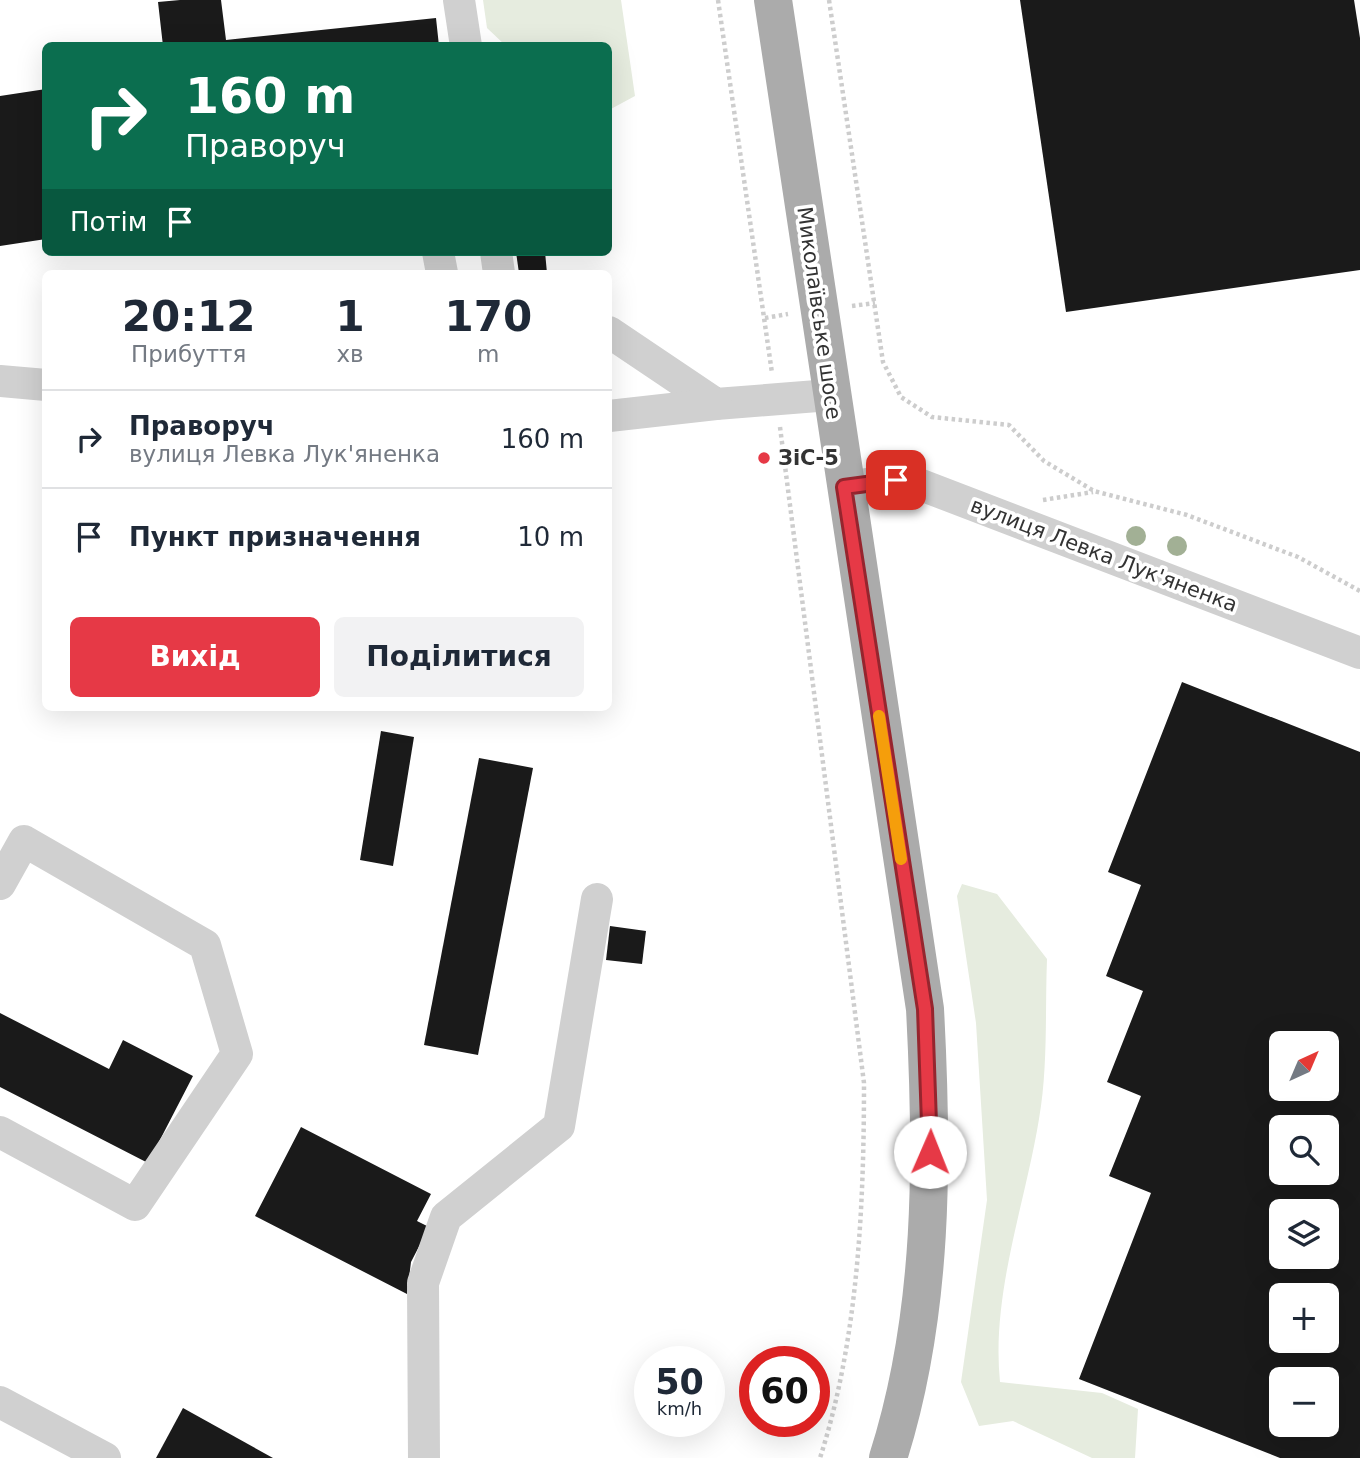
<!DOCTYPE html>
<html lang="uk">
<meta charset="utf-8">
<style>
:root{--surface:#fff;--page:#f2f2f3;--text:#1f2937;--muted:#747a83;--line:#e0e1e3;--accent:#e63946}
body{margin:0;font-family:"DejaVu Sans",sans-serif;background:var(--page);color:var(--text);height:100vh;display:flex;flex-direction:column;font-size:26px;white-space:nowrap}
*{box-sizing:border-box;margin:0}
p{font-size:23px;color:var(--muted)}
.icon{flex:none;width:38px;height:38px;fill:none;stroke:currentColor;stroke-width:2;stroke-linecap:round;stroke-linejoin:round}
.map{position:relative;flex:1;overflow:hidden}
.panel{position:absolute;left:42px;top:270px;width:570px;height:441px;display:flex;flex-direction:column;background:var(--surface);border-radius:10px;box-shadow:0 7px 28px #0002}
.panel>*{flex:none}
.guide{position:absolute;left:42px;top:42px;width:570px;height:214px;border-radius:10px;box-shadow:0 7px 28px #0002;background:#0b6e4f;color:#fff;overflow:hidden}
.needle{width:46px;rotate:44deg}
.controls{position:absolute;left:1269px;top:1031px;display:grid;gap:14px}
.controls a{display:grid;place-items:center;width:70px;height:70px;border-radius:10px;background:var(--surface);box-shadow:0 7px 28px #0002;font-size:35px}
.speed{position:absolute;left:634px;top:1346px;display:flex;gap:14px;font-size:35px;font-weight:700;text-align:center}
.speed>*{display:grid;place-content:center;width:91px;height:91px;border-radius:50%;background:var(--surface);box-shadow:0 7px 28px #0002;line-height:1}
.speed small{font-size:18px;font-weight:400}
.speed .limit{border:10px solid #d22;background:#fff;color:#111}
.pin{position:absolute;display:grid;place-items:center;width:60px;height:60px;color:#fff;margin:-30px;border-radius:14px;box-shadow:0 4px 10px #0006}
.me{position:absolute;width:77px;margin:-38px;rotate:1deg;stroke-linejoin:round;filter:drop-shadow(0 0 5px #0008)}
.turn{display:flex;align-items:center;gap:24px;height:147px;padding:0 28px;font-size:32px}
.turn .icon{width:91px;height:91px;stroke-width:2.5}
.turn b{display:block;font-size:49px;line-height:60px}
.then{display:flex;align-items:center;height:66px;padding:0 28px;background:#0003;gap:14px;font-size:26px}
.eta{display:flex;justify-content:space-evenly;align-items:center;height:119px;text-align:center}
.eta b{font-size:42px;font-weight:700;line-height:49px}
.cta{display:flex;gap:14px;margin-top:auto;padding:14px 28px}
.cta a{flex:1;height:80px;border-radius:10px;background:var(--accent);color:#fff;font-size:28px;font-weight:700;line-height:80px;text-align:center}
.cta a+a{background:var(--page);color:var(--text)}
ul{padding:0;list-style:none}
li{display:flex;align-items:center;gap:21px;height:98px;padding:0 28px;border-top:2px solid var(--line)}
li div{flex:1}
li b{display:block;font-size:26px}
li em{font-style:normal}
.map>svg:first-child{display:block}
.green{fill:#e6ecdf}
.building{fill:#1a1a1a;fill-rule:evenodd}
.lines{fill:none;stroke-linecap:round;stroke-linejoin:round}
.path{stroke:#cdcdcd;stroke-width:4.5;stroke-dasharray:3.5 3.5;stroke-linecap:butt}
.minor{stroke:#d0d0d0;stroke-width:32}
.major{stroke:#ababab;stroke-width:38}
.tree{fill:#a2b095}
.route-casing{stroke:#96252e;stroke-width:18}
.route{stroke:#e63946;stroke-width:12}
.slow{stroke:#f59e0b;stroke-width:12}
.poi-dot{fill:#e63946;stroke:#fff;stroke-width:2.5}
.labels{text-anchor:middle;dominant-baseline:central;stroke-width:7;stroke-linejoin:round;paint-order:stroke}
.street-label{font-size:21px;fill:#333;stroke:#fff}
.poi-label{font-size:21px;font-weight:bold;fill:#333;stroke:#fff;text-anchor:start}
</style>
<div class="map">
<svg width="1360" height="1458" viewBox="0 0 1360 1458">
<rect width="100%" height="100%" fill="#fff"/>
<g class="green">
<polygon points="483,0 621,0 635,96 609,110 609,46 505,45 487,28"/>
<path d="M962 884 997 894 1047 959C1045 1012 1048 1068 1039 1119 1025 1205 991 1294 1000 1382L1102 1393 1138 1409 1135 1458H1092L1013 1421 979 1426 961 1382 987 1200 976 1023 957 896Z"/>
</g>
<g class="building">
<polygon points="180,0 221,0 226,40 436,18 439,46 163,46 158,2"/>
<polygon points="1020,0 1354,0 1360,38 1360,270 1066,312"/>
<polygon points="46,89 46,239 0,246 0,96"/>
<polygon points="516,252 545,252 547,273 519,273"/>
<path d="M1182 682 1360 752V1458H1280L1079 1379 1151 1193 1109 1176 1141 1096 1107 1082 1143 991 1106 976 1141 885 1108 872ZM1281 1043H1326V1088H1281ZM1281 1127H1326V1172H1281ZM1281 1211H1326V1256H1281ZM1281 1295H1326V1340H1281ZM1281 1379H1326V1424H1281Z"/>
<polygon points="381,731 414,737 393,866 360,860"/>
<polygon points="479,758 533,768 478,1055 424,1045"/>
<polygon points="610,926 646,931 642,964 606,960"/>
<polygon points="0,1013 109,1069 123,1040 193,1076 148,1163 0,1087"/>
<polygon points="301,1127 431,1194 417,1221 429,1227 411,1262 407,1294 255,1216"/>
<polygon points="183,1408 273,1458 156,1458"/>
</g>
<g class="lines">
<g class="path">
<polyline points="718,0 772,373"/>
<polyline points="829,0 883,362 901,397 932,417 1009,425 1044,461 1094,491 1187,515 1298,557 1360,591"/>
<polyline points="852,306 875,303"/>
<polyline points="765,318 788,314"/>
<path d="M780 427 864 1083C864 1206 858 1340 820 1458"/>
<polyline points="1043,500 1093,492"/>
</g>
<g class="minor">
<polyline points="459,0 466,46"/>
<polyline points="438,252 442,273"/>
<polyline points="496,252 499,273"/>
<polyline points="609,332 716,404 830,395"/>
<polyline points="0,381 46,385"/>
<polyline points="609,416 716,404"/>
<polyline points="844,487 896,480 921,485 1360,653"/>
<polyline points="0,884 24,841 205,945 237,1054 135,1205 0,1132"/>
<polyline points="0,1402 105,1458"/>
<polyline points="424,1458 423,1283 446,1217 559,1126 597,899"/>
</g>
<path class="major" d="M773 0 925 1009C933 1158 934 1314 888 1458"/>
</g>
<g class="tree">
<circle cx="1136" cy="536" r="10"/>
<circle cx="1177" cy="546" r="10"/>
</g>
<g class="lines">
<defs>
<polyline id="route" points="896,480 844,487 925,1009 930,1152"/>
</defs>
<use href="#route" class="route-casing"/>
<use href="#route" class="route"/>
<polyline class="slow" points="879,716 901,859"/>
</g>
<circle class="poi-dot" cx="764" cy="458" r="7"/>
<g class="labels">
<g class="street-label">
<text transform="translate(819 313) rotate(82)">Миколаївське шосе</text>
<text transform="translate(1104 555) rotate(21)">вулиця Левка Лук'яненка</text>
</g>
<g class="poi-label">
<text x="778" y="458">ЗіС-5</text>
</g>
</g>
</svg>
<div class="controls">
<a><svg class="needle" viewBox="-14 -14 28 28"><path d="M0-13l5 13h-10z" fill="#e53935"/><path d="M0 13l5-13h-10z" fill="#747a83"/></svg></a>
<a><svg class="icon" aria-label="search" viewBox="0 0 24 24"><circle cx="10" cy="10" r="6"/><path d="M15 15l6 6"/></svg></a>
<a><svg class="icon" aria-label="layers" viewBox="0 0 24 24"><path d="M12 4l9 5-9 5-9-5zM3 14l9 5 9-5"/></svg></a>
<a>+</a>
<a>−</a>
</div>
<div class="speed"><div>50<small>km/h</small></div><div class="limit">60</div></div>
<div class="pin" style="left:896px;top:480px;background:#d93025"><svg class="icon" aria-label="arrive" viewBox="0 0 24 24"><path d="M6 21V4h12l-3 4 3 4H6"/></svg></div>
<svg class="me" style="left:930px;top:1152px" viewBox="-20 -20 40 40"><circle r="19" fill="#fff"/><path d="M0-13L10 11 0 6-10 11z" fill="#e63946"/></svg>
<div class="guide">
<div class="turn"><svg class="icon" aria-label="right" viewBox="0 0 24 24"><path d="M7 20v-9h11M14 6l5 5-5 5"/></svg><div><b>160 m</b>Праворуч</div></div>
<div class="then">Потім<svg class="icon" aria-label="arrive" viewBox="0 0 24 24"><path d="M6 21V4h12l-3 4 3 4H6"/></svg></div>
</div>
<section class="panel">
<div class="eta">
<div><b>20:12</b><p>Прибуття</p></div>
<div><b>1</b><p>хв</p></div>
<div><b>170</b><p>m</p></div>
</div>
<ul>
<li><svg class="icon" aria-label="right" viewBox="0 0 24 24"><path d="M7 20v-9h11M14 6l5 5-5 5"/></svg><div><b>Праворуч</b><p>вулиця Левка Лук'яненка</p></div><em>160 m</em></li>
<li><svg class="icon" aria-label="arrive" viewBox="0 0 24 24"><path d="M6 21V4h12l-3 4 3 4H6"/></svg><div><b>Пункт призначення</b></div><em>10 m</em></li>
</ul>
<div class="cta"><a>Вихід</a><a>Поділитися</a></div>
</section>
</div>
